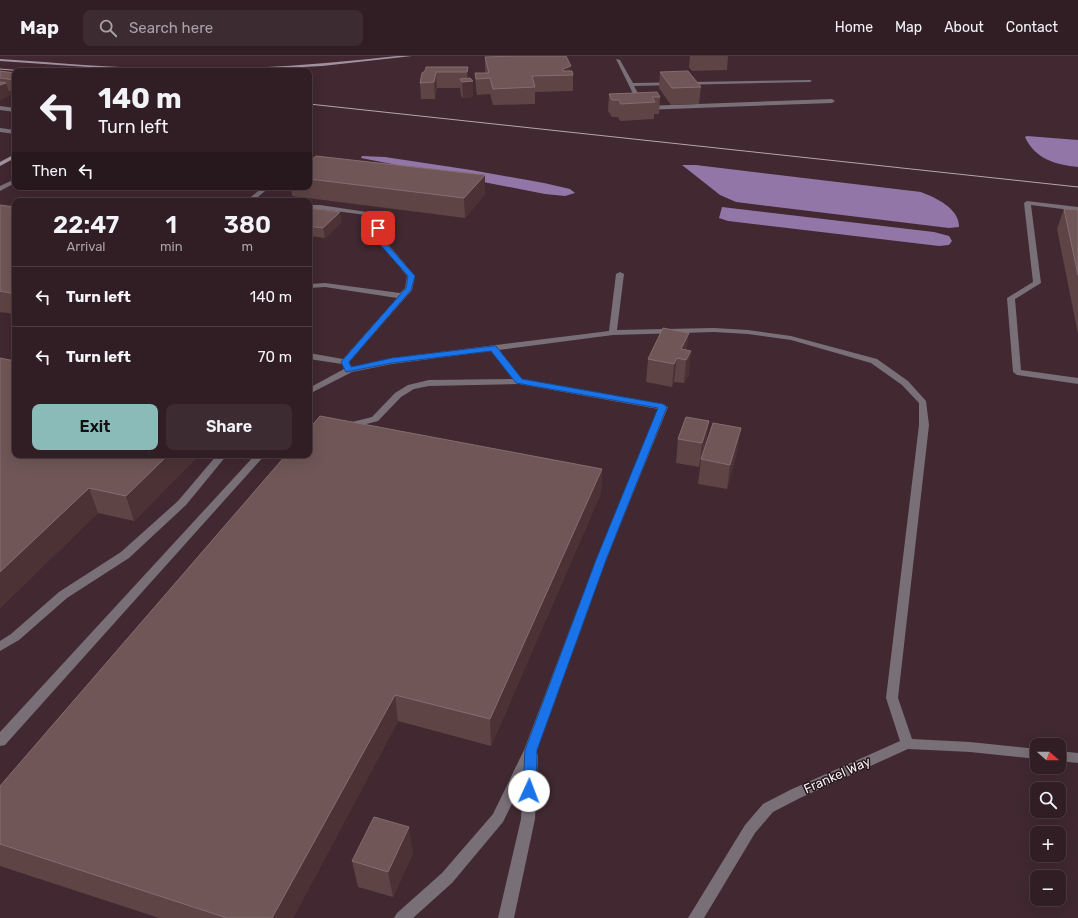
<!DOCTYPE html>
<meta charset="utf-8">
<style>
:root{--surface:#311e25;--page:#3d2b32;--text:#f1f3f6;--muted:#a8a2a7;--line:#4c3c42;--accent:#8bbbb9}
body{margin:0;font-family:Rubik,sans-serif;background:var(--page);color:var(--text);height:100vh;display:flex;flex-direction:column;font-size:15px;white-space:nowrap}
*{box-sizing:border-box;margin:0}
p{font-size:13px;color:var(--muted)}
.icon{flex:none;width:22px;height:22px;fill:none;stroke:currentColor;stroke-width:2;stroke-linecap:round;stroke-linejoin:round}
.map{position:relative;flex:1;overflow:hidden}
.drawer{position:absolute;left:12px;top:142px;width:300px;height:260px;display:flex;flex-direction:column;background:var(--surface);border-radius:8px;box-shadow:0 4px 16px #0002,0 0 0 1px var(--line)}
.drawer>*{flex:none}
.guide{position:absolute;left:12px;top:12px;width:300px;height:122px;border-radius:8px;box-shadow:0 4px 16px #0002,0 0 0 1px var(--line);background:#311e25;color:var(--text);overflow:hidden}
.needle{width:26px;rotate:111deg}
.buttons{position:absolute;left:1030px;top:682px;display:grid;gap:8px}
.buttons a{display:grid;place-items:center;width:36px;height:36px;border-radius:8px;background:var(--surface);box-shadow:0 4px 16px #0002,0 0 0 1px var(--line);font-size:20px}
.pin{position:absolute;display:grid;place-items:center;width:34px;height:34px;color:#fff;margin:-17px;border-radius:8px;box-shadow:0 2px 6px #0006}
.me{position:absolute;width:44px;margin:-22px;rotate:2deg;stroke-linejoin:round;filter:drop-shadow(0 0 3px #0008)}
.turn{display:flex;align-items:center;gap:14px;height:84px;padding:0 20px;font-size:18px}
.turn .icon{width:52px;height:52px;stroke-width:2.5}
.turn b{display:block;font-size:28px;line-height:34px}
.then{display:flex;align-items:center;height:38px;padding:0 20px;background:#0003;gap:8px;font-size:15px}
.eta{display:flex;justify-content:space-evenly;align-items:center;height:68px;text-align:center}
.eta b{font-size:24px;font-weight:600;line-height:28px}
.primary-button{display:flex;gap:8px;margin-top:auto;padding:8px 20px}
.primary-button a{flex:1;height:46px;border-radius:8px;background:var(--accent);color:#111;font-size:16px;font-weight:600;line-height:46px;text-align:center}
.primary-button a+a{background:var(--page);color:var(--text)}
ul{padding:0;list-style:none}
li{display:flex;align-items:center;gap:12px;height:60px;padding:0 20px;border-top:1px solid var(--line)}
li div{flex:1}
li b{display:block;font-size:15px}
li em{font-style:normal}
header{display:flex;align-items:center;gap:24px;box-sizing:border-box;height:56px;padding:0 20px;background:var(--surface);border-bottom:1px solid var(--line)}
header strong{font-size:19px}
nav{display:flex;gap:22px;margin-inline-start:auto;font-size:14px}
.search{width:280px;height:36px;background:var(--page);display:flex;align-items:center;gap:10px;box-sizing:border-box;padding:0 14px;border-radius:8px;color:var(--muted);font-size:15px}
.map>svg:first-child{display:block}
.water{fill:#9276a8}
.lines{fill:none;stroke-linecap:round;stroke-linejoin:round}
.lane{fill:#796f77;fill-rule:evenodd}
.secondary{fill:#a2929f;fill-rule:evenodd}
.tram{stroke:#b8a4aa;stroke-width:1}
.wall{fill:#5f4445}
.shaded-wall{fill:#4c3235}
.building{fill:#705657;stroke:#856d6f}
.route{fill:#1a73e8;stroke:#114b97}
.labels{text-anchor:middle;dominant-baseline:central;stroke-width:3;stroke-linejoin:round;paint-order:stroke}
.near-street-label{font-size:13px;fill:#fbeaef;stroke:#201519}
</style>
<header>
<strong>Map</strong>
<div class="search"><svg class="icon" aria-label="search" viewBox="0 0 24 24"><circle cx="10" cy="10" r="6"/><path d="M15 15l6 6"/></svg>Search here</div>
<nav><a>Home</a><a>Map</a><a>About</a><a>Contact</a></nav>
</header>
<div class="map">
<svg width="1078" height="862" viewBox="0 0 1078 862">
<rect width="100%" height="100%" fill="#412831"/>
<g class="water">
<path d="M1027 80 1078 84V111C1056 109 1035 103 1025 81Z"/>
<polygon points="362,100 385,101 471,114 544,127 570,133 575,137 565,140 545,138 361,102"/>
<path d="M682 109H696L921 136C936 142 959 152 959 171L949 172 736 146 720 139Z"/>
<polygon points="722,151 934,176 949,180 952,185 949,189 939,190 728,165 719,162"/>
</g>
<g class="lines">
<g class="lane">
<polygon points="616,3 620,4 633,27 810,24 812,25 810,26 634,30 645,50 832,43 835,45 832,47 643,54 640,52"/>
<polygon points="0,50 15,52 15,56 0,54"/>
<polygon points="0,72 15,74 15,78 0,76"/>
<polygon points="15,123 15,127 0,135 0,130"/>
<polygon points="263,131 270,131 253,145 246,145"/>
<polygon points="1027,145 1078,151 1078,155 1031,149 1041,227 1015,243 1021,314 1078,322 1078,328 1017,319 1013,316 1007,242 1033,226 1024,147"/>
<polygon points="309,149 320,149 387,159 388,160 381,172 382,181 415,220 412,234 349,306 352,311 392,302 609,275 616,218 620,216 624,218 617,274 714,272 748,274 791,280 877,303 908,325 926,345 929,369 898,642 912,683 970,686 1037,693 1037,703 970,696 908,693 800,742 773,756 755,777 704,862 688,862 745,769 763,748 790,734 900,685 886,642 919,369 919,347 902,329 871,307 791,284 748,278 714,276 613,279 499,294 522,323 663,348 668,351 606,504 536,697 538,699 535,763 514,862 498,862 521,763 523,725 503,766 452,827 413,862 394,862 397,857 442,817 493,758 524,694 596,504 658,353 519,328 429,330 414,333 401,341 378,365 347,373 344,372 342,370 344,368 372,361 395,337 408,329 429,324 513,323 491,295 392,308 352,316 309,338 309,332 344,313 342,308 309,303 309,297 343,303 397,242 325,231 309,232 309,228 325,227 400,237 405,232 407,220 375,181 375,172 381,161 320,153 309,153"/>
<polygon points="217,399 227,399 186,449 129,502 67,542 19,584 0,595 0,585 11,578 59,536 121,496 178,445"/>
<polygon points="255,399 265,399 5,689 0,690 0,676"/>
<polygon points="1059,695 1078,697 1078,707 1059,705"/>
</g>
<g class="secondary">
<path d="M397 0H412L322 10 232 15 132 14 0 5V3C59 7 117 12 176 13 250 14 324 8 397 0Z"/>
<polygon points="15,98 15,102 0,110 0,106"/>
</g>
<g class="tram">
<polyline points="0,13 23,15"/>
<polyline points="309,48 1078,131"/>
</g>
</g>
<g class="wall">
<polygon points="515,0 566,0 570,15 573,19 573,35 535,36 535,48 493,49 490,38 477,39 476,33 475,17 485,17 485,1"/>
<polygon points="690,0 728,0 727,14 692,15 689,11"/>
<polygon points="468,11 468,22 473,25 473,41 463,42 461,40 460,32 437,32 435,43 421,43 420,27 422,17"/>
<polygon points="0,15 15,17 15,36 9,35 10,39 0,44"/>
<polygon points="660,16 701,31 699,48 671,49 659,32"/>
<polygon points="609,38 660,41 659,58 654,58 654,63 620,65 618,61 612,61 608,55"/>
<polygon points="309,106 485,119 485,138 465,162 292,140 291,131 309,131"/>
<polygon points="0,149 15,151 15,258 0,256"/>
<polygon points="309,152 340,156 341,167 325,182 309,180"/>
<polygon points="1064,153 1078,154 1078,278 1057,173"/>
<polygon points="687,294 689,318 684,327 674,326 672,331 646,326 648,303"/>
<polygon points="0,302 199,399 134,465 98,457 0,552"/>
<polygon points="686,361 706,389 737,396 727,433 698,428 701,404 699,411 676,407 678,383"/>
<polygon points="602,413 601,437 491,690 398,665 293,862 159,862 0,810 0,730"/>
<polygon points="413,797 393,841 358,831 352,805"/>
</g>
<g class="shaded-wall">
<polygon points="571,10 570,19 563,19 563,13"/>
<polygon points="468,11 468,25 473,25 473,41 463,42 462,26 467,25 467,16"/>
<polygon points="436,16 437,32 435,43 434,26"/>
<polygon points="6,27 10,39 0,44 0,29"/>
<polygon points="485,119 485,138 465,162 464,142"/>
<polygon points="340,156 341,167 325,182 323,172"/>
<polygon points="689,277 686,299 681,293"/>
<polygon points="691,295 689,318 684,327 686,304"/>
<polygon points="677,302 674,326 672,331 674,308"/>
<polygon points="709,365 706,389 699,411 702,387"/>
<polygon points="741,372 737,396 727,433 730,409"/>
<polygon points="168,399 199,399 134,465 126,440"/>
<polygon points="602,413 601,437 491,690 490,663"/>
<polygon points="89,432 98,457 0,552 0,516"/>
<polygon points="395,639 398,665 293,862 272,862"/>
<polygon points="409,771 413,797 393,841 388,816"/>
</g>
<g class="building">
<polygon points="516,0 566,0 571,10 563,13 563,15 572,15 573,19 532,20 535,31 493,33 490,22 476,23 475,17 489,17 485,1"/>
<polygon points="426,11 468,11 467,16 436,16 434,26 420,27 422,17 425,15"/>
<polygon points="0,15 15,17 15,24 0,22"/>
<polygon points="688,15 701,31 672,32 660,16"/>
<polygon points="470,22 473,25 462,26 460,23"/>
<polygon points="0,26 6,27 0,29"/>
<polygon points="657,36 660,41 652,41 655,46 621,48 619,44 612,44 609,38"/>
<polygon points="316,100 485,119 464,142 309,123 309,106"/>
<polygon points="0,149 15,151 15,238 0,235"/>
<polygon points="309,152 340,156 323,172 309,170"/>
<polygon points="1064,153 1078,154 1078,219"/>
<polygon points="663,272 689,277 681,293 691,295 686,304 677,302 674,308 648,303"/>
<polygon points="0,302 15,305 15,399 168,399 126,440 89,432 0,516"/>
<polygon points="320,360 602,413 490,663 395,639 272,862 227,862 0,788 0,730 286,399 309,399 309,373"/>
<polygon points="686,361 709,365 702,387 678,383"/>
<polygon points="713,367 741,372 730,409 701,403"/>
<polygon points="374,761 409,771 388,816 352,805"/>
</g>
<polygon class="route" points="375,170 380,170 380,179 383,184 415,220 411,234 349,306 351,311 392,302 493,290 496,290 522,323 663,348 667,351 606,504 537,694 536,735 534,739 529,741 525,739 523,735 525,694 596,504 658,352 516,327 491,295 392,307 346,316 341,306 406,232 408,220 377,185 374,179"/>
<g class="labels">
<g class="near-street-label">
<text transform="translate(837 719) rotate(-24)">Frankel Way</text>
</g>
</g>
</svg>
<div class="buttons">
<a><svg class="needle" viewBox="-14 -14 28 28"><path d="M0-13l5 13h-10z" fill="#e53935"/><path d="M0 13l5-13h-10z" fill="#a8a2a7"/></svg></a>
<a><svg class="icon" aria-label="search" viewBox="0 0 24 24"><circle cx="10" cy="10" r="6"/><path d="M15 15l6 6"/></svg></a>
<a>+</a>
<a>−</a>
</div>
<div class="pin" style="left:378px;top:172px;background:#d93025"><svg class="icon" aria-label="arrive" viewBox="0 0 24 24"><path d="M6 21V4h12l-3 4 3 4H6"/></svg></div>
<svg class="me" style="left:529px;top:735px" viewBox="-20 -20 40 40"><circle r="19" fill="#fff"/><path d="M0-13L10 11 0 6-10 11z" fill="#1a73e8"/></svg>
<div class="guide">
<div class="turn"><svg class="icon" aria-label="left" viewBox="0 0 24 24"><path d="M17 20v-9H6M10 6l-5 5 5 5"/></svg><div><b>140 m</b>Turn left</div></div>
<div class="then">Then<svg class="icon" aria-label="left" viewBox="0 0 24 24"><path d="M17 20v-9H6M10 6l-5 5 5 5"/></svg></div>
</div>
<section class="drawer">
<div class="eta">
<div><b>22:47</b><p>Arrival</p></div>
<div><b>1</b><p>min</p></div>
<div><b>380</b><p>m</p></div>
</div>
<ul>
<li><svg class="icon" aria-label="left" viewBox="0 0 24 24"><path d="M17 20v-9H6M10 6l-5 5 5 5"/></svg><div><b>Turn left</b></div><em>140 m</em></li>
<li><svg class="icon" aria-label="left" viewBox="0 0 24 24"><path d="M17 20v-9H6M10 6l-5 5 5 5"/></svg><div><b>Turn left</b></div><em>70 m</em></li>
</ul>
<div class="primary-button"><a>Exit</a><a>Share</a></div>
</section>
</div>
